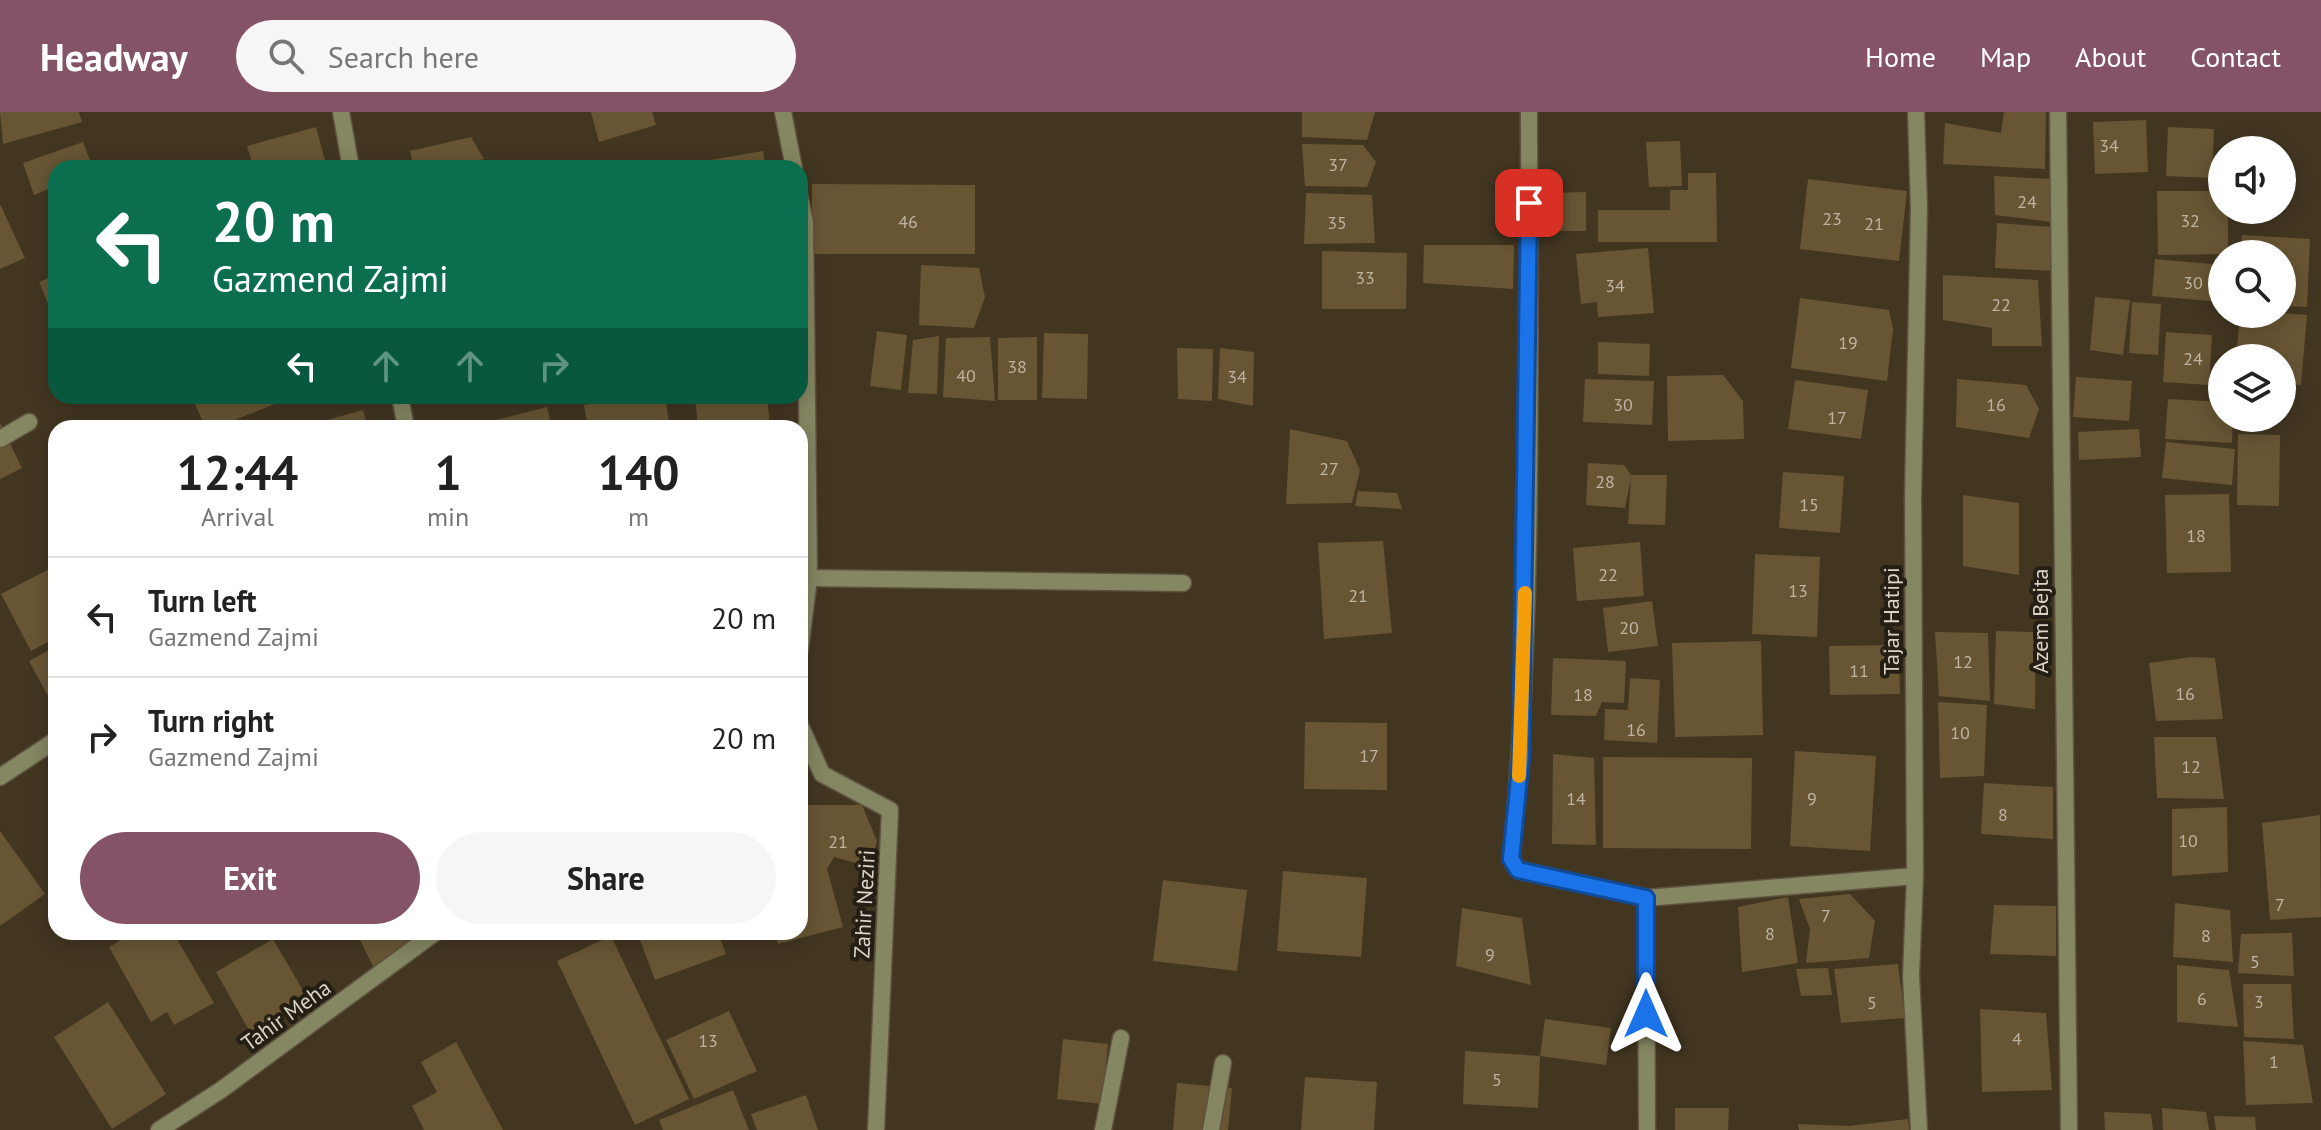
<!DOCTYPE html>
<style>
:root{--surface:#fff;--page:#f6f6f6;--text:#222;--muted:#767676;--line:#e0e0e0;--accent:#855368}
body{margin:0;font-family:"PT Sans",sans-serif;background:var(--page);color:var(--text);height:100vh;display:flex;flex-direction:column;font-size:30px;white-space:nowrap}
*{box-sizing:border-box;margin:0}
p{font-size:26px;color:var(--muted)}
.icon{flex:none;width:44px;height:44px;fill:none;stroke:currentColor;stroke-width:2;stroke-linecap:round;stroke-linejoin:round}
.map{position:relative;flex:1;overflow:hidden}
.side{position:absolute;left:48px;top:308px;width:760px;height:520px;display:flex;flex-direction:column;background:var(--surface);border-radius:24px;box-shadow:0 4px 20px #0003}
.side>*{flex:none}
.guide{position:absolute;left:48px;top:48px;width:760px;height:244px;border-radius:24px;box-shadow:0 4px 20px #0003;background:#0b6e4f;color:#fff;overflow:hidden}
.buttons{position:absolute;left:2208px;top:24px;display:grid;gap:16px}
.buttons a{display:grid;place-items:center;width:88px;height:88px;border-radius:50%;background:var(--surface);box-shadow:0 4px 20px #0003;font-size:40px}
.pin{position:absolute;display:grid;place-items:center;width:68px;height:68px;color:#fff;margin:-34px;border-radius:16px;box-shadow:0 4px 12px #0006}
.me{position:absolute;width:88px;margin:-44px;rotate:0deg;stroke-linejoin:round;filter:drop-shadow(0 0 6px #0008)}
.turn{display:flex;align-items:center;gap:28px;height:168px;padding:0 32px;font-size:36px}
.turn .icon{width:104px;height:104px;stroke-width:2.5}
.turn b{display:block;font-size:56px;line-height:68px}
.lanes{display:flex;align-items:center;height:76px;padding:0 32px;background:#0003;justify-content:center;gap:40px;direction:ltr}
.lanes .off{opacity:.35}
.eta{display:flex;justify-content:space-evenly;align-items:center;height:136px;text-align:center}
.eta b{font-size:48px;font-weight:700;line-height:56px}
.action{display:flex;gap:16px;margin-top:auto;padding:16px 32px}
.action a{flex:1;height:92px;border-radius:48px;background:var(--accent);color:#fff;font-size:32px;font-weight:700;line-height:92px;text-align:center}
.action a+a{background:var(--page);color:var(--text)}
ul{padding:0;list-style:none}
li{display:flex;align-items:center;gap:24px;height:120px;padding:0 32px;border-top:2px solid var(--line)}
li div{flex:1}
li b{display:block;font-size:30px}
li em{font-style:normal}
header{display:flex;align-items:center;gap:48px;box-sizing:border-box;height:112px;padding:0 40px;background:var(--accent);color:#fff}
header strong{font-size:38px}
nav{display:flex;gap:44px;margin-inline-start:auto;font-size:28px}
.search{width:560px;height:72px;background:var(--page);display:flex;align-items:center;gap:20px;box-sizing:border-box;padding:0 28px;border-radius:44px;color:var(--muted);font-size:30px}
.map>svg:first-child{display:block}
.building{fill:#685534}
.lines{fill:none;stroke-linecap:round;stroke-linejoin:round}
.street-casing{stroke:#5e523f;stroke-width:19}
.street{stroke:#858662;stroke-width:16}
.route-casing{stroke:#114b97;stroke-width:20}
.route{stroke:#1a73e8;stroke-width:14}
.slow{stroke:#f59e0b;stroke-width:14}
.labels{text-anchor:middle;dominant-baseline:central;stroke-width:8;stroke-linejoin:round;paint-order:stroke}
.number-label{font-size:18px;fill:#beb4a2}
.street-label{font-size:22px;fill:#dbd3c6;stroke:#241e15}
</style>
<header>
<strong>Headway</strong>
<div class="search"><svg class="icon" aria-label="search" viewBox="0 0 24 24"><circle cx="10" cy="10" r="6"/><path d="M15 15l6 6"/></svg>Search here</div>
<nav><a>Home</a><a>Map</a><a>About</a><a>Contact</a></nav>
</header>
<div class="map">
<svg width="2321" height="1018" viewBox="0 0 2321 1018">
<rect width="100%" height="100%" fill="#423621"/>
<g class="building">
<polygon points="0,0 79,0 82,10 3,32"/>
<polygon points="591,0 652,0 656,13 599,30"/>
<polygon points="1302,0 1375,0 1367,28 1302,25"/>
<polygon points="2004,0 2046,0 2045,57 1943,52 1945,11 2001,21"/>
<polygon points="2146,8 2148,60 2095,62 2093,10"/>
<polygon points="316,15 327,56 254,56 247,34"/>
<polygon points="2168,15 2214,17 2212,66 2166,64"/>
<polygon points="471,25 484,47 442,56 414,56 410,39"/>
<polygon points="1680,29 1682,74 1649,75 1646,30"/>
<polygon points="83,30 93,56 56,56 56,74 34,83 23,51"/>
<polygon points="1302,32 1363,33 1376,50 1367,75 1305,74"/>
<polygon points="763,39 766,56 700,56 699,50"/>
<polygon points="1688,61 1716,61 1717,130 1598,130 1598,98 1670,98 1670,78 1688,78"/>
<polygon points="1994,64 2050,67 2052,110 1995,103"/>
<polygon points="1808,67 1907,79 1899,149 1800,137"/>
<polygon points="812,72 975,73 975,142 812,142"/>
<polygon points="2157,79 2222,79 2222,98 2228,98 2228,142 2158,143"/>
<polygon points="1586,80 1586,119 1550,119 1549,81"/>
<polygon points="1306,81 1372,83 1375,131 1304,132"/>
<polygon points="0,92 25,146 0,157"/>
<polygon points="1997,111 2051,115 2054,159 1995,156"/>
<polygon points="2242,123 2310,127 2307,195 2282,194 2282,142 2241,142"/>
<polygon points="1424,133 1514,133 1513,177 1423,171"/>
<polygon points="1648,136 1654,201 1598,205 1597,190 1581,192 1576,142"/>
<polygon points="1322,139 1407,141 1406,197 1322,197"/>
<polygon points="2155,147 2222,153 2222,190 2152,184"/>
<polygon points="921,153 979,156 985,185 974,216 919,213"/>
<polygon points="56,163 56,211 39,170"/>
<polygon points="1943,163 2038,168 2042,234 1992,234 1992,216 1943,208"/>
<polygon points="2095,185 2130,188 2123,243 2090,238"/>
<polygon points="1800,186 1889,198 1893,217 1887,269 1791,256"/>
<polygon points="2132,190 2161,192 2158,243 2129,241"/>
<polygon points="2282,201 2307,203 2301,273 2282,271 2282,246 2236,246 2240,202"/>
<polygon points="877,219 907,223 901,278 870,274"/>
<polygon points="2166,220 2212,223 2209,273 2163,270"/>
<polygon points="1044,221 1088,222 1087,287 1042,286"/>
<polygon points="939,224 937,282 908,281 913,228"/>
<polygon points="990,225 995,289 943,285 946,226"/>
<polygon points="1037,225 1037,288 998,288 998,226"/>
<polygon points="1598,230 1650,232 1649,264 1598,262"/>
<polygon points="1177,236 1213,237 1212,289 1178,287"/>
<polygon points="1220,236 1254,240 1253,294 1218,287"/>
<polygon points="1723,263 1743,289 1744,327 1668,329 1667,264"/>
<polygon points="2076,265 2132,269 2129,309 2073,305"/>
<polygon points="1585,267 1654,269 1652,313 1583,310"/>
<polygon points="1957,267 2026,273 2039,297 2029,326 1956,315"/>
<polygon points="1795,268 1868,278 1861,327 1788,317"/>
<polygon points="130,284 155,284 133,292"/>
<polygon points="192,284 280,284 282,289 215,316 205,316"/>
<polygon points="640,284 665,284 670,316 588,316 584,293"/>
<polygon points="695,284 767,284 770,316 698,316"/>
<polygon points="2168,287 2222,290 2222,306 2233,306 2232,331 2165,327"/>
<polygon points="547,295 552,316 491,316 489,310"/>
<polygon points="363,298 368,316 310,316 309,313"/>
<polygon points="0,311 22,356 0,367"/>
<polygon points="1290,317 1347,329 1360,358 1352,391 1286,392"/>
<polygon points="2139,317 2141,345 2079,348 2078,320"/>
<polygon points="2238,322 2280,323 2279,394 2237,393"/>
<polygon points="2166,330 2235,337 2232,373 2162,366"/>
<polygon points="1588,351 1624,353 1631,363 1667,363 1665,413 1628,412 1631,366 1625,396 1586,393"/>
<polygon points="1783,360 1844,364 1840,421 1779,416"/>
<polygon points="1358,379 1397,381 1402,397 1355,394"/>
<polygon points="2229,382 2231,460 2167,461 2165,383"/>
<polygon points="1963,383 2019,391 2019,463 1963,454"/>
<polygon points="1383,429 1392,521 1324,527 1318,431"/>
<polygon points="1640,430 1644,484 1577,489 1573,436"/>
<polygon points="1755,442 1820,445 1817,525 1752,522"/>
<polygon points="53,455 56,526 31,539 1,482"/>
<polygon points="1652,489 1658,534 1608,540 1603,496"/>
<polygon points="1996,519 2036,520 2035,597 1994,592"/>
<polygon points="1935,520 1988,521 1990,589 1939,584"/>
<polygon points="1761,529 1763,623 1675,625 1672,531"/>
<polygon points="1899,533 1900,582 1830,583 1829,534"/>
<polygon points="56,534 56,599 29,549"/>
<polygon points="2192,545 2215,546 2223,607 2156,609 2149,551"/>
<polygon points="1553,546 1626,549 1624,591 1602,590 1596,604 1551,603"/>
<polygon points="1630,566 1660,568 1657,631 1604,628 1605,597 1628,598"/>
<polygon points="1938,590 1987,593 1984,664 1940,666"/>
<polygon points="1305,610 1387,611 1387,678 1304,677"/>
<polygon points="2154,625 2216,625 2224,687 2157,686"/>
<polygon points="1795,639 1876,644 1870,739 1790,734"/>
<polygon points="1553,642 1594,646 1596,733 1552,732"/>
<polygon points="1603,645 1752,646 1751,737 1603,736"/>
<polygon points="1984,671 2053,675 2053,727 1981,722"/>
<polygon points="800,693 862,693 877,729 870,755 834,745 827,757 843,815 778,832 774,820 800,820"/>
<polygon points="2227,695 2228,760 2172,764 2172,697"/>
<polygon points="2320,703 2321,805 2270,808 2262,711"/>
<polygon points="0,719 45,782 0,814"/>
<polygon points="1283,759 1367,766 1361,845 1277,839"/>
<polygon points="1163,768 1247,778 1237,859 1153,849"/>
<polygon points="1850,782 1875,809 1869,846 1806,851 1810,817 1799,787"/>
<polygon points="1788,785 1798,851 1742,860 1738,795"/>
<polygon points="2175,791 2230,798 2233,850 2173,845"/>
<polygon points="1994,793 2056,794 2056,844 1990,842"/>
<polygon points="1462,796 1522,806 1531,873 1456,854"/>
<polygon points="135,820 140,820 145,828 158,820 173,820 214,891 174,913 167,900 151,910 109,835"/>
<polygon points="356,820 431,820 436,830 376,860"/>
<polygon points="637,820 718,820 726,842 655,868"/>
<polygon points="2292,821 2294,864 2238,861 2241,822"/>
<polygon points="611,824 689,987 635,1013 557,849"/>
<polygon points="273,827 308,887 250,920 216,860"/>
<polygon points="1898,852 1905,906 1841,911 1834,857"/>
<polygon points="2177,853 2229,858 2238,915 2177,910"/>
<polygon points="1828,856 1832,883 1801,884 1796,857"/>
<polygon points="2243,872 2291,872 2294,927 2244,925"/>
<polygon points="108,890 166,982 112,1017 54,925"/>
<polygon points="1980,897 2046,901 2052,978 1982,980"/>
<polygon points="729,899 757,959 694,987 666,928"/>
<polygon points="1545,907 1611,916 1606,953 1540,944"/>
<polygon points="1063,927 1108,932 1102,992 1057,987"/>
<polygon points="2243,929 2303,933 2313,991 2246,993"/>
<polygon points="456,930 503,1018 424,1018 412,994 437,980 421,950"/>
<polygon points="1465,939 1540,944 1538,996 1463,992"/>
<polygon points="1305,965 1377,970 1374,1018 1301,1018"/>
<polygon points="1177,971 1232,976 1228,1018 1173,1018"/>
<polygon points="733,978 749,1018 663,1018 659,1008"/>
<polygon points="806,983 818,1018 757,1018 751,1002"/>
<polygon points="1675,996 1729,996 1728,1018 1675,1018"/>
<polygon points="2162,996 2206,1000 2209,1018 2163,1018"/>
<polygon points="2104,1000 2151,1002 2153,1018 2105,1018"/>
<polygon points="2214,1004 2255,1005 2256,1018 2216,1018"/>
<polygon points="1908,1007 1909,1018 1799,1018 1798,1012 1849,1014"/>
</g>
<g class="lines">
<defs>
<g id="street">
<polyline points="341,0 351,56"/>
<polyline points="783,0 794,56"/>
<path d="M1529 0C1529 249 1535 500 1511 747L1518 758 1646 786 1915 764"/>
<polyline points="1916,0 1919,97 1913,384 1915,764 1911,864 1919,1018"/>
<polyline points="2058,0 2069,1018"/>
<polyline points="800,87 805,110 809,466 800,538"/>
<polyline points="400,284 406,316"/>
<polyline points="0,327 29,310"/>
<polyline points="809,466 1183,471"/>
<polyline points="800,613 822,662 890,698 876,1018"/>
<polyline points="0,665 56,628"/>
<polyline points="1646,786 1647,1018"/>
<polyline points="159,1018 221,978 436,820"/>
<polyline points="1103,1018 1121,926"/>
<polyline points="1211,1018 1223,951"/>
</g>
</defs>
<use href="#street" class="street-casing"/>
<use href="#street" class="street"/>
</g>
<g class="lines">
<defs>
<polyline id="route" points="1529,91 1521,645 1511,747 1518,758 1646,786 1646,902"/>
</defs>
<use href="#route" class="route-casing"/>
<use href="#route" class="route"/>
<polyline class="slow" points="1519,664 1525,481"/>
</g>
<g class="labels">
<g class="number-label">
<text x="2109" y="33">34</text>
<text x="1338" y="52">37</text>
<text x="2027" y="89">24</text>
<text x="1832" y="106">23</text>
<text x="2190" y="108">32</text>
<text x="908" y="109">46</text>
<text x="1337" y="110">35</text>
<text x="1874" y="111">21</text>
<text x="1365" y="165">33</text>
<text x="2193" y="170">30</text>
<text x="1615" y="173">34</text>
<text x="2001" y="192">22</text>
<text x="1848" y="230">19</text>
<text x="2193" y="246">24</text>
<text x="1017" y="254">38</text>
<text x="966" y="263">40</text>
<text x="1237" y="264">34</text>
<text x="1623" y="292">30</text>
<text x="1996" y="292">16</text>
<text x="1837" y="305">17</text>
<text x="1329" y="356">27</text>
<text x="1605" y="369">28</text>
<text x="1809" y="392">15</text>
<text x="2196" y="423">18</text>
<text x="1608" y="462">22</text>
<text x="1798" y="478">13</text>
<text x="1358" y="483">21</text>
<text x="1629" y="515">20</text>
<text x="1963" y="549">12</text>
<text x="1859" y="558">11</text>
<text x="2185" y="581">16</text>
<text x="1583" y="582">18</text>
<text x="1636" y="617">16</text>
<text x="1960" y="620">10</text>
<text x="1369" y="643">17</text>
<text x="2191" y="654">12</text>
<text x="1576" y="686">14</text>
<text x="1812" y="686">9</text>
<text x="2003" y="702">8</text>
<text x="2188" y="728">10</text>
<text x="838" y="729">21</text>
<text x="2280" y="792">7</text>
<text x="1826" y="803">7</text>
<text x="1770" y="821">8</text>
<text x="2206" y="823">8</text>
<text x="1490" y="842">9</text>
<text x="2255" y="849">5</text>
<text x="2202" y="886">6</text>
<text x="2259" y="889">3</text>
<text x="1872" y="890">5</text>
<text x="2017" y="926">4</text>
<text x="708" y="928">13</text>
<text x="2274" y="949">1</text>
<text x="1497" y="967">5</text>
</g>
<g class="street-label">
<text transform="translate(1891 509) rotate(-90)">Tajar Hatipi</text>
<text transform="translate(2040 509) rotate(-90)">Azem Bejta</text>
<text transform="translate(864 792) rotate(-87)">Zahir Neziri</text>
<text transform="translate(286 903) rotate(-36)">Tahir Meha</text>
</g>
</g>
</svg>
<div class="buttons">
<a><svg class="icon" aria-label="sound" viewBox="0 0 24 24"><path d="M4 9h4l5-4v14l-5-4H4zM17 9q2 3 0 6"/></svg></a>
<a><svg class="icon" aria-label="search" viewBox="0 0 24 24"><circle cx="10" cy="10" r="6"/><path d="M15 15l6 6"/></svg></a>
<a><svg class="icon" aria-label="layers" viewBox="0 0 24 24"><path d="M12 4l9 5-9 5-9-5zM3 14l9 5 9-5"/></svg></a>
</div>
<div class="pin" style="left:1529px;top:91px;background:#d93025"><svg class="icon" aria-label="arrive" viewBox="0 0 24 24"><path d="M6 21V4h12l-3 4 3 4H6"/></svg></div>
<svg class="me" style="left:1646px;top:902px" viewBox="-20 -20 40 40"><path d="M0-17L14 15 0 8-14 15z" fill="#1a73e8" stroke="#fff" stroke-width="4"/></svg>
<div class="guide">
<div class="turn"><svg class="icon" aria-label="left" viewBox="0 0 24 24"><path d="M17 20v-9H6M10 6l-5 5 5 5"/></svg><div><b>20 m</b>Gazmend Zajmi</div></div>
<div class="lanes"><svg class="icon" aria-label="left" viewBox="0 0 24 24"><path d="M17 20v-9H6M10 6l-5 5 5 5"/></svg><svg class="icon off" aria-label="ahead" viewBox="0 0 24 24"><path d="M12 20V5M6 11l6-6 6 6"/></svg><svg class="icon off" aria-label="ahead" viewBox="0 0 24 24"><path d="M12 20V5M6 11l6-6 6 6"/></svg><svg class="icon off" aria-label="right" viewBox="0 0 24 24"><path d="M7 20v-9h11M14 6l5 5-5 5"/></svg></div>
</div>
<section class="side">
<div class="eta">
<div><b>12:44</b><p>Arrival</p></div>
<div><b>1</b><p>min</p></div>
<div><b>140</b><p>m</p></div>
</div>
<ul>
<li><svg class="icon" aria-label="left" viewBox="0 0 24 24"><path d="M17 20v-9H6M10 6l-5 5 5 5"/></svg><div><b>Turn left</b><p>Gazmend Zajmi</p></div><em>20 m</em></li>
<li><svg class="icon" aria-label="right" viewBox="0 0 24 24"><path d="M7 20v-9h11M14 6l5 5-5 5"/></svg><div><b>Turn right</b><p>Gazmend Zajmi</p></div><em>20 m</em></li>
</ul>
<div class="action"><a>Exit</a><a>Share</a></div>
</section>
</div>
